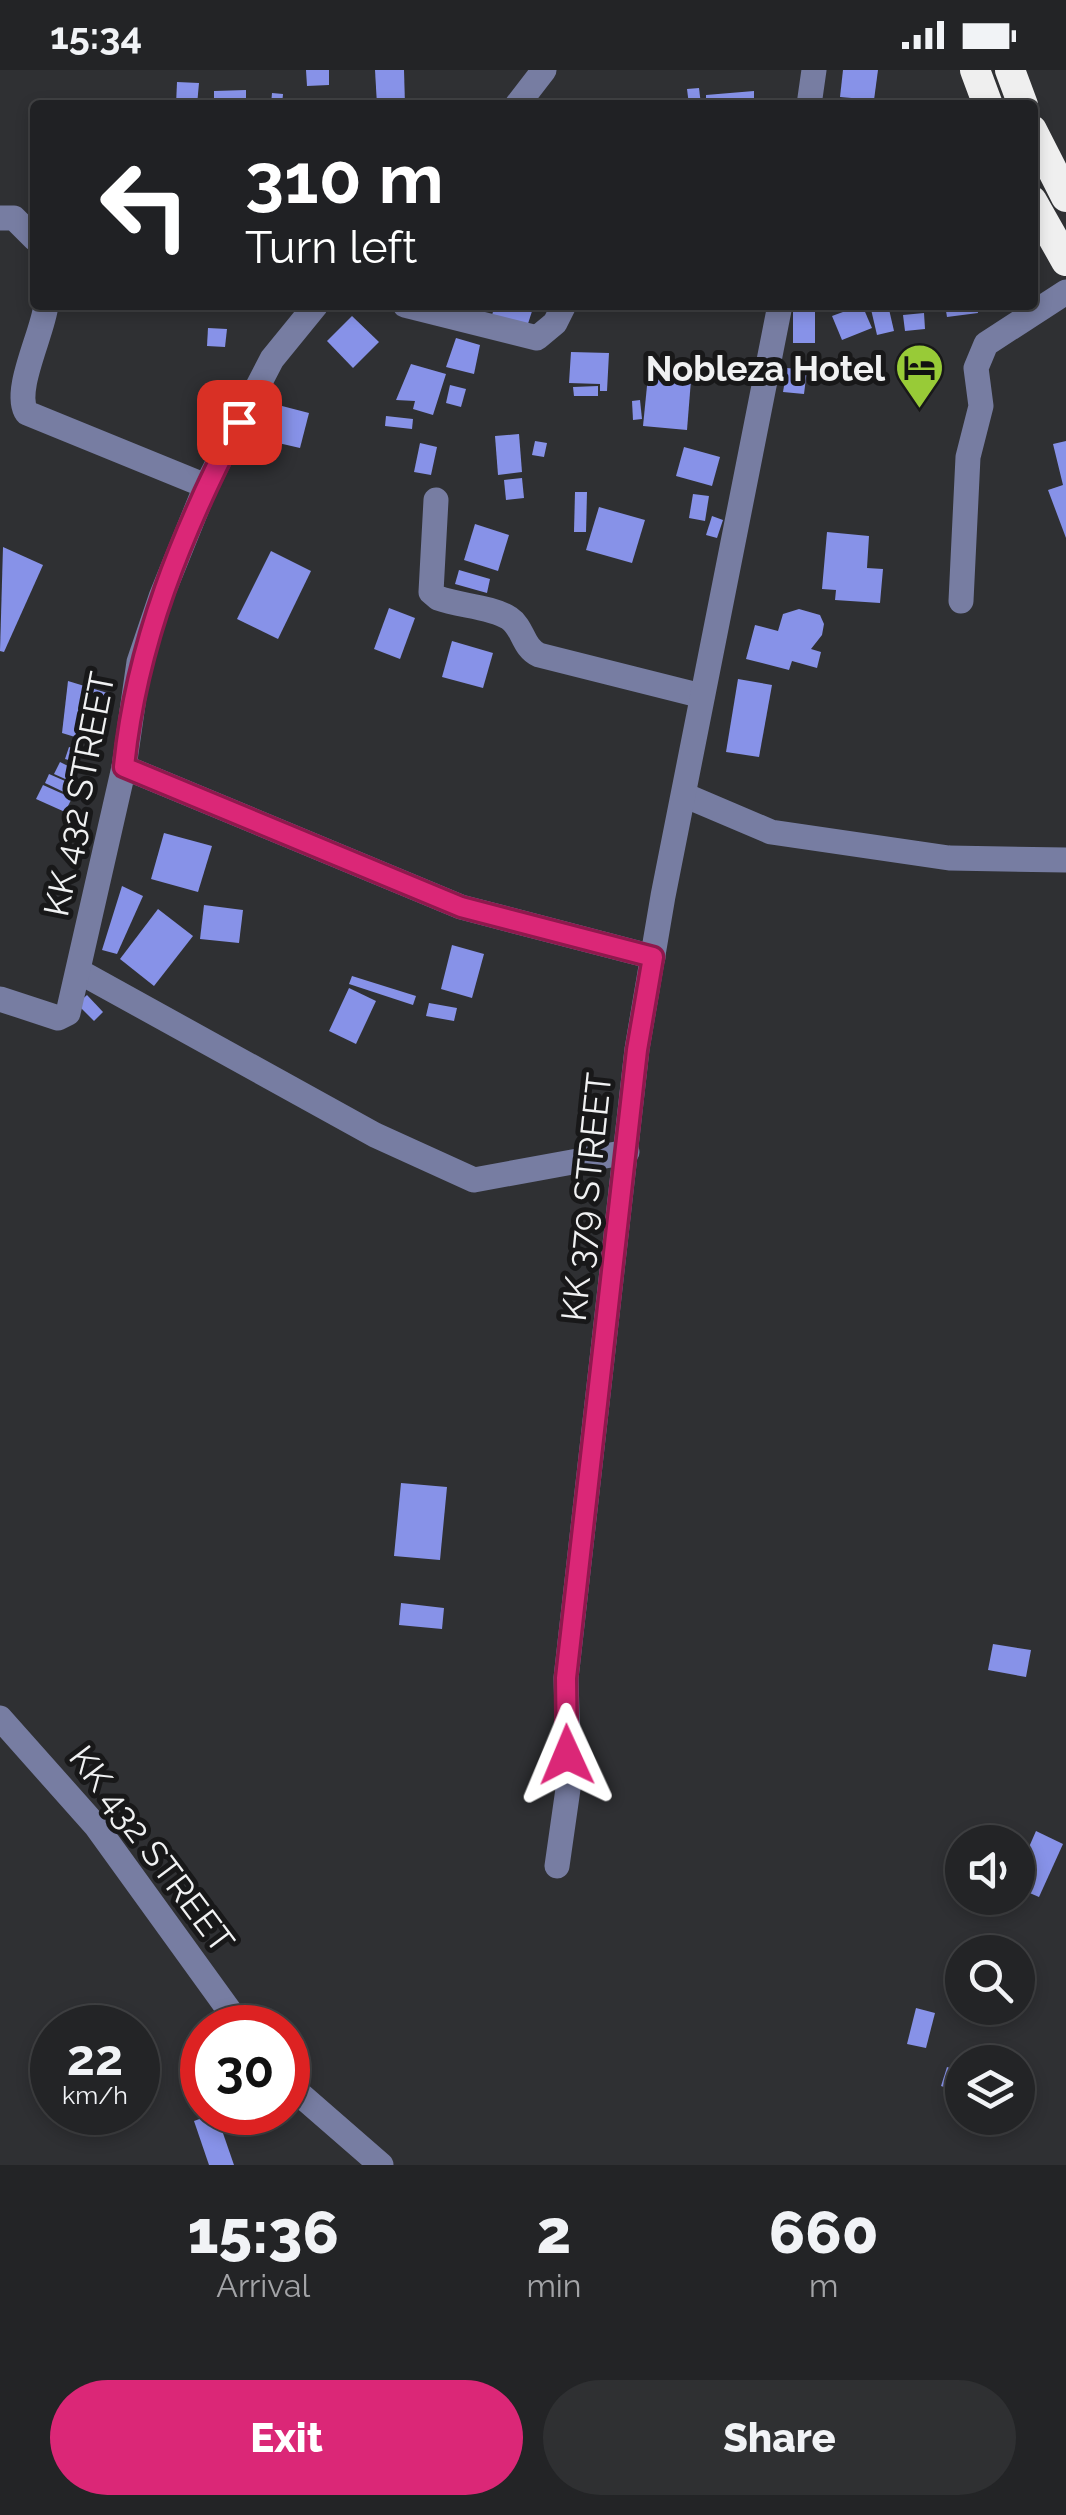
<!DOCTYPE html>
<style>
:root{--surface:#232426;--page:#2f3032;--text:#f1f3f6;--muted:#a3a4a7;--line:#404143;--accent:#db2777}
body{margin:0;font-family:Raleway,sans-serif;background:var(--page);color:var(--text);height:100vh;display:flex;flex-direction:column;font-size:38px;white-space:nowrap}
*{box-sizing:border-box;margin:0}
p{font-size:32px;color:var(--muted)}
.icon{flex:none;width:55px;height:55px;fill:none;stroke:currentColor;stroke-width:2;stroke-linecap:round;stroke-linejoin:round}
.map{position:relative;height:2095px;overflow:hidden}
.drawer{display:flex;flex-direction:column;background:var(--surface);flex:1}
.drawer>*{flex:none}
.top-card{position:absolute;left:30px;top:30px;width:1008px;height:210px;border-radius:10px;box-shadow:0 5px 15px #0003,0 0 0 2px var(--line);background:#202124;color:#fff;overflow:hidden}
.controls{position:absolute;left:945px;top:1755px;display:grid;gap:20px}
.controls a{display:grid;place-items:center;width:90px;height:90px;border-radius:50%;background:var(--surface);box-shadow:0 5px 15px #0003,0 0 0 2px var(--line);font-size:50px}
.speed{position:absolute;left:30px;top:1935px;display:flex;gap:20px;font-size:50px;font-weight:700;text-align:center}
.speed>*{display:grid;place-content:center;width:130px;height:130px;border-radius:50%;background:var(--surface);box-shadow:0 5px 15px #0003,0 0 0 2px var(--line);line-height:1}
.speed small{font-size:25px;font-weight:400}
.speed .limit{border:15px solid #d22;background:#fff;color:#111}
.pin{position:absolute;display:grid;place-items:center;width:85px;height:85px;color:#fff;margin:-42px;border-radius:20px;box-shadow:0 5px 15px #0006}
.me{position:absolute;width:110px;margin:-55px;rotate:359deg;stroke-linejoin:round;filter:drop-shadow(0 0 8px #0008)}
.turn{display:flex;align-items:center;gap:35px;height:210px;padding:0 50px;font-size:45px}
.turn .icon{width:130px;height:130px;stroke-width:2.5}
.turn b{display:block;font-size:70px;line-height:85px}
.eta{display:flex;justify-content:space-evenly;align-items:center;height:170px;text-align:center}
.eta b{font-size:60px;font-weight:800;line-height:70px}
.primary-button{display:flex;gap:20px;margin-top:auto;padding:20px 50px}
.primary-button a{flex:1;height:115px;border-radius:60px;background:var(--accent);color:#fff;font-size:40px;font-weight:800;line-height:115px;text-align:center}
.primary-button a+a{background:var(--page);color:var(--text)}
.status{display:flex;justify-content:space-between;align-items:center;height:70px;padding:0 50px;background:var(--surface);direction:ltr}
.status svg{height:28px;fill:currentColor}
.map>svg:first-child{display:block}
.building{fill:#8792e8}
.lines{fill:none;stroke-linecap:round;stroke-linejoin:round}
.minor{stroke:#777da2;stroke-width:25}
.highway{stroke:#efefef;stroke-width:30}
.route-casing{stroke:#8e194d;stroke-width:25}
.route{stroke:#db2777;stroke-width:18}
.labels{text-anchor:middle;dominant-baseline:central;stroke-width:10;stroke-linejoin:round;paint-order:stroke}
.poi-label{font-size:35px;font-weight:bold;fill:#f0f1f2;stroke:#181819;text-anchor:end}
.street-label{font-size:35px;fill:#f0f1f2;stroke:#181819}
</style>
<div class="status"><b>15:34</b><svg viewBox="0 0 49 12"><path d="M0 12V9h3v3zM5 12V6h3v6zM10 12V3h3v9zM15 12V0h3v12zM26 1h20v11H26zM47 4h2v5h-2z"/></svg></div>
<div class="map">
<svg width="1066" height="2095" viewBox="0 0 1066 2095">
<rect width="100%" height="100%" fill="#2f3033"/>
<g class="building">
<polygon points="306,0 329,0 329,15 307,16"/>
<polygon points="375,0 404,0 405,35 377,35"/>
<polygon points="843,0 878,0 874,30 840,27"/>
<polygon points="177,12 199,13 197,35 176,35"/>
<polygon points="699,18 701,35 689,35 687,19"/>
<polygon points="246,20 246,35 214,35 214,21"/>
<polygon points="754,21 754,35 706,35 706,25"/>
<polygon points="272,23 283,24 282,35 271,35"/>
<polygon points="584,28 630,32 629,35 583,35"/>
<polygon points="495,235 534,235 525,263 490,252"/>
<polygon points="862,235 872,258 842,270 832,246"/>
<polygon points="870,235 888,235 894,261 877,265"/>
<polygon points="945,235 977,235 978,243 947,247"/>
<rect x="793" y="240" width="22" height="33"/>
<polygon points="924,243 925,259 905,261 903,245"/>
<polygon points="352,246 379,272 353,298 327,271"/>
<polygon points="208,258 227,259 225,277 207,276"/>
<polygon points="456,268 480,275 474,304 446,297"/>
<polygon points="571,282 609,283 607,321 600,321 600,314 569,313"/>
<polygon points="411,294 446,304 433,345 413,339 415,331 396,330"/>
<polygon points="787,298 807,300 804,324 783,322"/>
<polygon points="648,306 691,310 687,360 643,356"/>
<polygon points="450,315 466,319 461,337 446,333"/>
<polygon points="598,316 598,326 574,326 573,317"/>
<polygon points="640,330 642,349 633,350 632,331"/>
<polygon points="282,336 309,343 300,378 274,372"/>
<polygon points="386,346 413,349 412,359 385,356"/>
<polygon points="519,364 522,402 498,405 495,366"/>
<polygon points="535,371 547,373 544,387 532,385"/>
<polygon points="1066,371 1066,468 1048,420 1063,415 1053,374"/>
<polygon points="420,373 437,377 431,405 414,402"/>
<polygon points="684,377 720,387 712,416 676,406"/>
<polygon points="522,408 524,428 506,430 504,410"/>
<polygon points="575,422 587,422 586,462 574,462"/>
<polygon points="693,424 709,426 705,451 689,448"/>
<polygon points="599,437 645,450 632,493 586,480"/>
<polygon points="712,446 723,450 717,468 706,465"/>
<polygon points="475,454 509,465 498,501 464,490"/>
<polygon points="827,462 869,466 867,498 883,499 880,533 835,530 836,520 822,519"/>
<polygon points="3,477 43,495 4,582 0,581"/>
<polygon points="271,481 311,501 278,569 237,549"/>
<polygon points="459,500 490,509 487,523 455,514"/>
<polygon points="389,538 415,548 400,589 374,579"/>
<polygon points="799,539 820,545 824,554 822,565 811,579 821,582 817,598 792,591 789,600 746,589 755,555 778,561 783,544"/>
<polygon points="452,571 493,583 483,618 442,607"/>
<polygon points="738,609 772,615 759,687 726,682"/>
<polygon points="68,611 114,625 98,674 62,663"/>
<polygon points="69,677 82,681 79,693 65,689"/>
<polygon points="60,692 78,701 72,712 54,704"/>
<polygon points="49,704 72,714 68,724 45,713"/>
<polygon points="43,715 72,728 65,742 36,729"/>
<polygon points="164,763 212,776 198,822 151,809"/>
<polygon points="122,816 143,826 117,884 102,880"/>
<polygon points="204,835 243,840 239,873 200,869"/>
<polygon points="158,839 193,866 154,916 120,889"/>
<polygon points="452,875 484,884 472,928 441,919"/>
<polygon points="352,906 416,926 413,935 349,914"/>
<polygon points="349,918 376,931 356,974 329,961"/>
<polygon points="87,925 103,942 94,951 77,934"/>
<polygon points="429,933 457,938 454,951 426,946"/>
<polygon points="401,1413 447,1417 440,1490 394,1486"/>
<polygon points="401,1533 444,1538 442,1559 399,1555"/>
<polygon points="993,1574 1031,1580 1026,1607 988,1600"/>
<polygon points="1036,1761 1063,1774 1039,1827 1018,1818 1018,1802"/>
<polygon points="916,1938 935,1943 926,1978 907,1974"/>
<polygon points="972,1981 995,1989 993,1992 968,1992"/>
<polygon points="947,1997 962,2002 962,2023 941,2016"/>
<polygon points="216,2043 234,2095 209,2095 194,2051"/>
</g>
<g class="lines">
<g class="minor">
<polyline points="517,35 544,0"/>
<polyline points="809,35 814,0"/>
<polyline points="0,148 14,148 35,169"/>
<path d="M46 235C43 263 12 322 27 343L206 416"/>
<polyline points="405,235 537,268 555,253 564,235"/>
<path d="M436 430 431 522 438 528C459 536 490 536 509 548 524 558 522 577 539 585L702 626"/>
<polyline points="961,531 968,387 981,336 976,298 986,274 1066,222"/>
<polyline points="124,697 461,837 653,887"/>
<polyline points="684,725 771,762 949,788 1066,790"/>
<polyline points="80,902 375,1065 474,1110 627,1082"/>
<polyline points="0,929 58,948 68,943 124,697 139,592 161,527 206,416 272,289 316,235"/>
<polyline points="0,1648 96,1756 242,1958"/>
<polyline points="557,1796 569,1712 566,1608 637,979 663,826 780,235"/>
<polyline points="288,2014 381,2095"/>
</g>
<g class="highway">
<polyline points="975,0 988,35"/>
<polyline points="1010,0 1023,35"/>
<polyline points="1032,60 1066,127"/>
<polyline points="1032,131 1066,191"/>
</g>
</g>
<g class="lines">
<defs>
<path id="route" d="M239 352C182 462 136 574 124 697L461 837 653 887 637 980 566 1608 567 1685"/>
</defs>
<use href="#route" class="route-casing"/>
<use href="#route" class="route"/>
</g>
<defs>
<symbol id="hotel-pin" viewBox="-11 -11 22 30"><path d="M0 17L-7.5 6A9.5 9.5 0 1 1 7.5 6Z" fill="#98cb37" stroke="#181819"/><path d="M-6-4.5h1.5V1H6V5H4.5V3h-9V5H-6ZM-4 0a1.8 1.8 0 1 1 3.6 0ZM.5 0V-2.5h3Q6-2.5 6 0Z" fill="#111"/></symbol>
</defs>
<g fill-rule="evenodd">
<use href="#hotel-pin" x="892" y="270" width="55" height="75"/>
</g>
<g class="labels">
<g class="poi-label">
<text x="885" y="298">Nobleza Hotel</text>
</g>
<g class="street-label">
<text transform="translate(79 724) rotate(-79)">KK 432 STREET</text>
<text transform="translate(586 1127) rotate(-84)">KK 379 STREET</text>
<text transform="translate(152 1779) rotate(53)">KK 432 STREET</text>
</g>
</g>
</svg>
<div class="controls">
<a><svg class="icon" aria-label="sound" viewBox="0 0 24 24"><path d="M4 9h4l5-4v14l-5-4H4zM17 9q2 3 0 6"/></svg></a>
<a><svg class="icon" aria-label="search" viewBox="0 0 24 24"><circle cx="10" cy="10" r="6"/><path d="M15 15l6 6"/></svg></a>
<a><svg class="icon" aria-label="layers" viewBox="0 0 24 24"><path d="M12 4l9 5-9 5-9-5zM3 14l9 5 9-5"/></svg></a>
</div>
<div class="speed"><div>22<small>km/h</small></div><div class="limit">30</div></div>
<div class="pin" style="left:239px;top:352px;background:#d93025"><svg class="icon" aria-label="arrive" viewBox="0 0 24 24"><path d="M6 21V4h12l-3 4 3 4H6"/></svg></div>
<svg class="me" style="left:567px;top:1685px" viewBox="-20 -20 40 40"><path d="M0-17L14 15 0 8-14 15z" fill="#db2777" stroke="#fff" stroke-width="4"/></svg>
<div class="top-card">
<div class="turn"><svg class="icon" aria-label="left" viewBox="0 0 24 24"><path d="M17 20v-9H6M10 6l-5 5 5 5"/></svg><div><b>310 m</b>Turn left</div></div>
</div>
</div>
<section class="drawer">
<div class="eta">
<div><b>15:36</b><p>Arrival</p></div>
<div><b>2</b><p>min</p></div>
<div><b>660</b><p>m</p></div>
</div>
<div class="primary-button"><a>Exit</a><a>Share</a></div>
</section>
